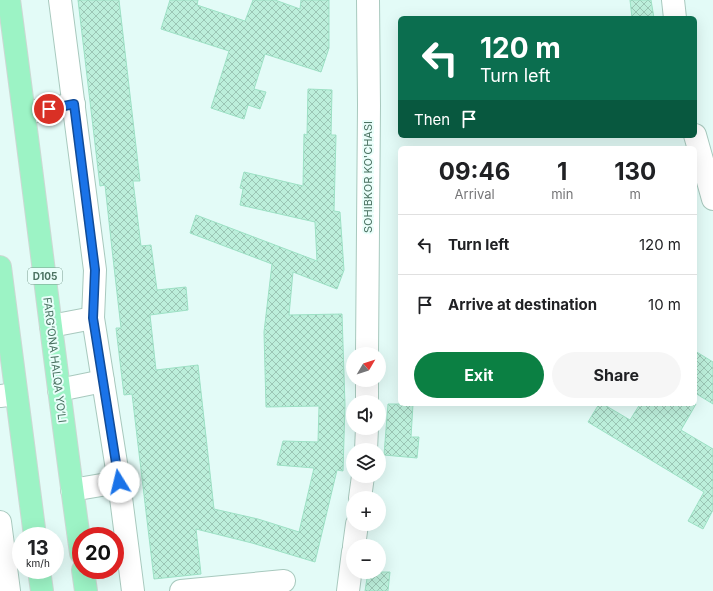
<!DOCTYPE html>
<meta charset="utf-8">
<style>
:root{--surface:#fff;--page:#f6f6f6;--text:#202124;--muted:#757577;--line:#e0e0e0;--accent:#0b8043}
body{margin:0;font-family:Inter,sans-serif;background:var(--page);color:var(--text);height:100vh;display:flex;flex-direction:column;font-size:15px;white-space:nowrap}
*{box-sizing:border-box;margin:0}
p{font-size:13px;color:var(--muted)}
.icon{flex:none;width:22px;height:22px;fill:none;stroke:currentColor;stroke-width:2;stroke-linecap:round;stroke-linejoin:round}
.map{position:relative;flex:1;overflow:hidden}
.sheet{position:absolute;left:398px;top:146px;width:299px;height:260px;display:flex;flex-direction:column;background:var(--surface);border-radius:6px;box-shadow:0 4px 16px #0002}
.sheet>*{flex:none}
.banner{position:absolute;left:398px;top:16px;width:299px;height:122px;border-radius:6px;box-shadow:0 4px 16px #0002;background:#0b6e4f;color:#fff;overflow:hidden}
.needle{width:26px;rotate:51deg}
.controls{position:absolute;left:346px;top:347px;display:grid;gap:8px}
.controls a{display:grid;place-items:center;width:40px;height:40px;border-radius:50%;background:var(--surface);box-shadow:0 4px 16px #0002;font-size:20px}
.speed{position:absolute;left:12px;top:527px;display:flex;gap:8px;font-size:20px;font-weight:700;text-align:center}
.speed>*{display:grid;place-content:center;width:52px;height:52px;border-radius:50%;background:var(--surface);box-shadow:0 4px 16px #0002;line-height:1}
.speed small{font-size:10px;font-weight:400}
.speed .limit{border:6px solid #d22;background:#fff;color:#111}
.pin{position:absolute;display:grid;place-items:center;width:34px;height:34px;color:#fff;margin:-17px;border:2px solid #fff;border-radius:50%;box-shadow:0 1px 4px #0007}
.me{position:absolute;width:44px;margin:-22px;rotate:351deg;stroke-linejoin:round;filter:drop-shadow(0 0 3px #0008)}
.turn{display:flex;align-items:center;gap:14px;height:84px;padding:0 16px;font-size:18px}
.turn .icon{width:52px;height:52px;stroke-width:2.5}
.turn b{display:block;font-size:28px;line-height:34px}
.then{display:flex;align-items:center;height:38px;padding:0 16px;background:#0003;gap:8px;font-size:15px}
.eta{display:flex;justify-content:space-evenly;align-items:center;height:68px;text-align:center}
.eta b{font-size:24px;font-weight:700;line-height:28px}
.button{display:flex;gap:8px;margin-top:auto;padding:8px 16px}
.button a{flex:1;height:46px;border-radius:24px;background:var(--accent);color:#fff;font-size:16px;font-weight:700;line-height:46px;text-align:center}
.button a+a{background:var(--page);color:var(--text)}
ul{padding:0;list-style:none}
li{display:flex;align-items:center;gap:12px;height:60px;padding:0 16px;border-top:1px solid var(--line)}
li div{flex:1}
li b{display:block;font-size:15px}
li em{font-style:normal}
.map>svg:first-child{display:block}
.building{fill:url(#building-cross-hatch);stroke:#9de1c5}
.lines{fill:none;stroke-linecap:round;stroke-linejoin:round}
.minor-casing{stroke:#a8c9be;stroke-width:24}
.highway-casing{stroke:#ccd8d3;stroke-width:24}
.minor{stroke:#fff;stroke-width:22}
.highway{stroke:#9cf3c5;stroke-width:22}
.route-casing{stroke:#114b97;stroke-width:10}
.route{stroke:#1a73e8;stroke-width:7}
.labels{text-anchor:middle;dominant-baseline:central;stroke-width:4;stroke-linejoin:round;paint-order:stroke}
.shield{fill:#e9fefa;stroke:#7a9c8f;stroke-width:1}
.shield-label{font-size:10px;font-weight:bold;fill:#4a7261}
.street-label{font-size:11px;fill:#4a7261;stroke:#e9fefa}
</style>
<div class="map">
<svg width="713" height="591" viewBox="0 0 713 591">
<defs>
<pattern id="building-cross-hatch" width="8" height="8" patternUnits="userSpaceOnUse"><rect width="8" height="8" fill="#bcefdb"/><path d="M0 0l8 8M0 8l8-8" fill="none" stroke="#9bc6b5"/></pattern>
</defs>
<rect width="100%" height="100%" fill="#e3fbf7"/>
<g class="building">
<polygon points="78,0 119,0 140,181 133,181 141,246 151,245 157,290 186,287 188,310 150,315 156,370 198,365 214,509 258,519 299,532 314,468 277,465 283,441 318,442 319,406 266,407 264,332 272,264 190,233 196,215 317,261 315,222 240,205 243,189 240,188 244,172 303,186 304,134 307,135 308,89 332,90 331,135 336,135 334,211 340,212 344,270 337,289 293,272 289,315 342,314 345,405 343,471 337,470 315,562 252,543 196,529 201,574 154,579 132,394 124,395 116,328 121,328 112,249 105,185 100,186"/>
<polygon points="170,0 198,0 197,5 245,21 253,0 275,0 300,9 301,0 329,0 329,48 321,72 265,54 254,89 266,92 260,109 248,105 244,119 211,108 229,51 161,29"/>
<polygon points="630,0 651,0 654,18 632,18"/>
<polygon points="695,351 713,362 713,404 695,393"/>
<polygon points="388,404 413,404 411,437 419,437 417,458 384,455"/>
<polygon points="599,404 603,404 630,420 640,404 696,404 681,430 713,449 713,510 703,529 688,521 704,492 588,422"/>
<polygon points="368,572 390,572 388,591 365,591"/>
</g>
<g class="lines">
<defs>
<g id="minor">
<polyline points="60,0 95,270 93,318 119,482 133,591"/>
<polyline points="673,0 675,18"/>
<polyline points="25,113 74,104"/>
<polyline points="695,135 713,199"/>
<polyline points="51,326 93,318"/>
<polyline points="367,354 369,105 368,0"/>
<polyline points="59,390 103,381"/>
<polyline points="0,396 16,394"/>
<polyline points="367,402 367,380"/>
<polyline points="366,450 367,428"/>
<polyline points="72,490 119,482"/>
<polyline points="360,498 363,476"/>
<polyline points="0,522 9,591"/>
<polyline points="354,546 357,524"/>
<polyline points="181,591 284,581"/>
<polyline points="348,591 353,552"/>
</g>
<g id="highway">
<path d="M9 0C34 184 55 369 81 553"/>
<polyline points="0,267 35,536"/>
<polyline points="39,570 42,591"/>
<polyline points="83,570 86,591"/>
</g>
</defs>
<use href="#minor" class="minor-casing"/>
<use href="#highway" class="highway-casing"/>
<use href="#minor" class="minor"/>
<use href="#highway" class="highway"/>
</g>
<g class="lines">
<defs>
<polyline id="route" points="49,109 74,104 95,270 93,318 119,482"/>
</defs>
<use href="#route" class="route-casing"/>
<use href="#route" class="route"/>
</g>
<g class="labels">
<rect class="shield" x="28" y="268" width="34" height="16" rx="3"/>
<g class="shield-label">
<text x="45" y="276">D105</text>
</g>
<g class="street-label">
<text transform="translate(368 177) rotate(-90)">SOHIBKOR KO'CHASI</text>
<text transform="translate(55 360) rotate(83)">FARG‘ONA HALQA YO‘LI</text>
</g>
</g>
</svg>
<div class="controls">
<a><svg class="needle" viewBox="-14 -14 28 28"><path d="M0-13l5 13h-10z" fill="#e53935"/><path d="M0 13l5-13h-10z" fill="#757577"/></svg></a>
<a><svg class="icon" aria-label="sound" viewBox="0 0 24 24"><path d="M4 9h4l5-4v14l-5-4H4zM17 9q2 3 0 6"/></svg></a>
<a><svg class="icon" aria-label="layers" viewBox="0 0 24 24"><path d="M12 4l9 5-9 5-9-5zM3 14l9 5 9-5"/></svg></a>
<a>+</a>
<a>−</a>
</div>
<div class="speed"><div>13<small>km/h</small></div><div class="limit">20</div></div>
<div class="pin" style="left:49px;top:109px;background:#d93025"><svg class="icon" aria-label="arrive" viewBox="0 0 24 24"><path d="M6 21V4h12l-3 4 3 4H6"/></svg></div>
<svg class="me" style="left:119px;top:482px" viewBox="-20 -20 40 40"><circle r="19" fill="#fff"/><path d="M0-13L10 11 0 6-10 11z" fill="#1a73e8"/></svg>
<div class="banner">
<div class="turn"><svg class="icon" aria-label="left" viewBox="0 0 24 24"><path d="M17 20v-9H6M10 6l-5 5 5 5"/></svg><div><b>120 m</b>Turn left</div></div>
<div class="then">Then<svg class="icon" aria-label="arrive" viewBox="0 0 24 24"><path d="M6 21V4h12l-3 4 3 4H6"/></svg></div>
</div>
<section class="sheet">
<div class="eta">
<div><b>09:46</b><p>Arrival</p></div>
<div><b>1</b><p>min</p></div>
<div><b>130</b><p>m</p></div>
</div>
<ul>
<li><svg class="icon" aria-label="left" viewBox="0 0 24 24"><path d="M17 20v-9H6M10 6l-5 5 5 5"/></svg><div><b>Turn left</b></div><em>120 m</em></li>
<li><svg class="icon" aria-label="arrive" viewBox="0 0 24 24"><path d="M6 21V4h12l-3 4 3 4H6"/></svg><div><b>Arrive at destination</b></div><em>10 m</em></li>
</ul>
<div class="button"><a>Exit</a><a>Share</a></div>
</section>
</div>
